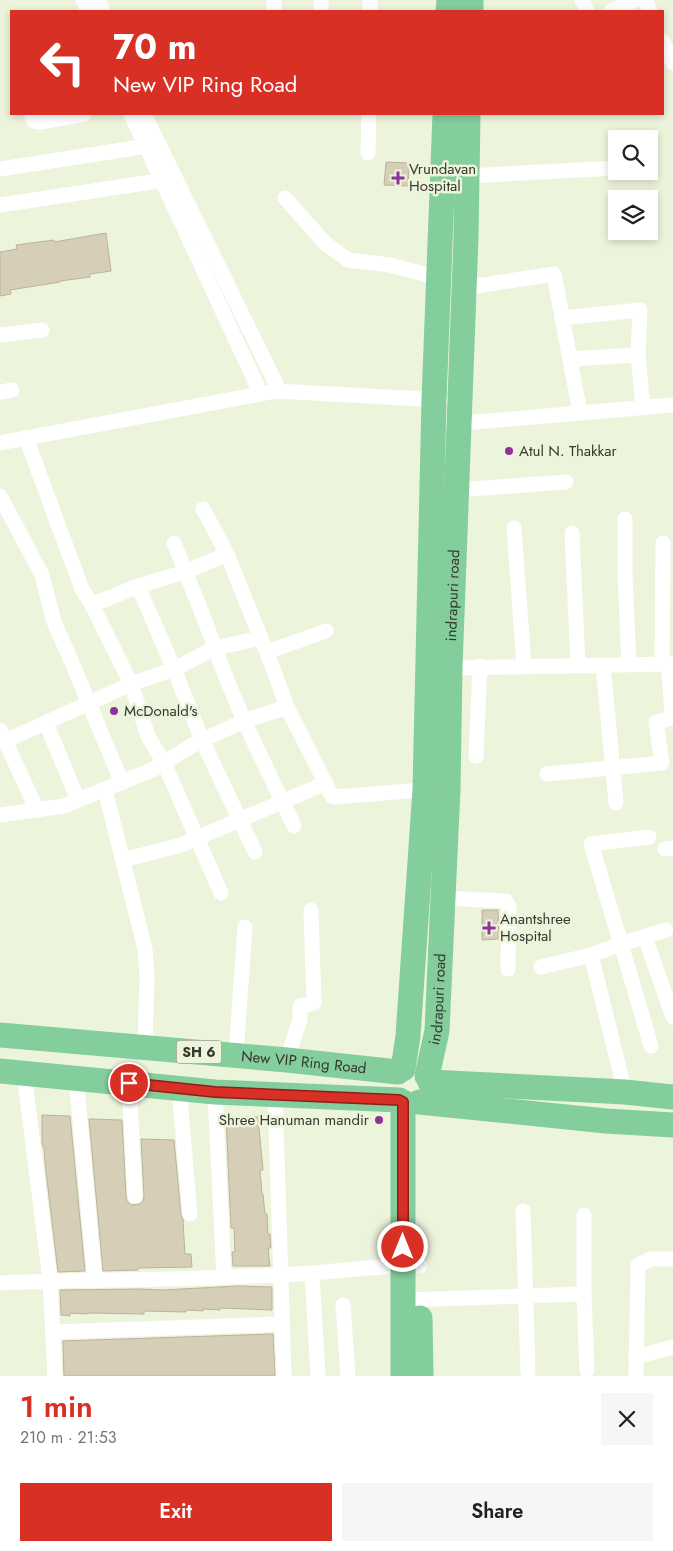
<!DOCTYPE html>
<meta charset="utf-8">
<style>
:root{--surface:#fff;--page:#f6f6f6;--text:#202124;--muted:#757577;--accent:#d93025}
body{margin:0;font-family:Jost,sans-serif;background:var(--page);color:var(--text);height:100vh;display:flex;flex-direction:column;font-size:19px;white-space:nowrap}
*{box-sizing:border-box;margin:0}
p{font-size:16px;color:var(--muted)}
.icon{flex:none;width:28px;height:28px;fill:none;stroke:currentColor;stroke-width:2;stroke-linecap:round;stroke-linejoin:round}
.map{position:relative;height:1376px;overflow:hidden}
.sheet{display:flex;flex-direction:column;background:var(--surface);flex:1}
.sheet>*{flex:none}
.hud{position:absolute;left:10px;top:10px;width:654px;height:105px;border-radius:0px;box-shadow:0 2px 8px #0003;background:#d93025;color:#fff;overflow:hidden}
.controls{position:absolute;left:608px;top:130px;display:grid;gap:10px}
.controls a{display:grid;place-items:center;width:50px;height:50px;border-radius:0px;background:var(--surface);box-shadow:0 2px 8px #0003;font-size:25px}
.pin{position:absolute;display:grid;place-items:center;width:42px;height:42px;color:#fff;margin:-21px;border:2px solid #fff;border-radius:50%;box-shadow:0 1px 5px #0007}
.me{position:absolute;width:55px;margin:-28px;rotate:0deg;stroke-linejoin:round;filter:drop-shadow(0 0 4px #0008)}
.turn{display:flex;align-items:center;gap:18px;height:105px;padding:0 20px;font-size:22px}
.turn .icon{width:65px;height:65px;stroke-width:2.5}
.turn b{display:block;font-size:35px;line-height:42px}
.round{display:grid;place-items:center;flex:none;width:52px;height:52px;border-radius:0px;background:var(--page)}
.overview{display:flex;align-items:center;justify-content:space-between;height:85px;padding:0 20px}
h1{font-size:30px;font-weight:600;line-height:38px;color:var(--accent)}
.action{display:flex;gap:10px;margin-top:auto;padding:10px 20px}
.action a{flex:1;height:58px;border-radius:0px;background:var(--accent);color:#fff;font-size:20px;font-weight:600;line-height:58px;text-align:center}
.action a+a{background:var(--page);color:var(--text)}
.map>svg:first-child{display:block}
.building{fill:#d7ceb7;stroke:#bbb29c}
.lines{fill:none;stroke-linecap:round;stroke-linejoin:round}
.street{stroke:#fff;stroke-width:15}
.primary{stroke:#84cd9d;stroke-width:25}
.route-casing{stroke:#8d1f18;stroke-width:12}
.route{stroke:#d93025;stroke-width:9}
.poi-dot{fill:#903099;stroke:#edf4dc;stroke-width:2}
.labels{text-anchor:middle;dominant-baseline:central;stroke-width:5;stroke-linejoin:round;paint-order:stroke}
.shield{fill:#edf4dc;stroke:#6d7063;stroke-width:1}
.shield-label{font-size:14px;font-weight:bold;fill:#36382f}
.poi-label{font-size:15px;fill:#36382f;stroke:#edf4dc;text-anchor:start}
.street-label{font-size:15px;fill:#36382f;stroke:#edf4dc}
</style>
<div class="map">
<svg width="673" height="1376" viewBox="0 0 673 1376">
<rect width="100%" height="100%" fill="#edf4dc"/>
<g class="building">
<polygon points="386,162 409,163 408,186 384,185"/>
<polygon points="106,233 111,271 90,274 90,277 60,281 60,282 10,290 11,294 0,296 0,252 17,249 16,245 54,240 54,242"/>
<polygon points="482,910 498,910 499,939 482,940"/>
<polygon points="42,1115 70,1116 85,1271 58,1272 45,1163 44,1147 43,1147 42,1143"/>
<polygon points="226,1117 258,1117 263,1170 260,1170 262,1194 263,1194 265,1214 267,1214 268,1234 270,1234 271,1248 268,1248 270,1266 233,1266 232,1252 235,1252 234,1228 231,1228"/>
<polygon points="89,1119 122,1120 126,1196 127,1201 131,1205 140,1204 143,1201 144,1196 141,1139 174,1140 181,1215 184,1221 183,1221 185,1254 191,1254 192,1267 138,1268 138,1270 103,1271"/>
<polygon points="238,1286 272,1287 272,1310 220,1308 220,1310 203,1309 203,1311 186,1310 186,1312 144,1311 144,1314 87,1313 87,1314 70,1313 70,1316 61,1315 60,1290 140,1289 163,1290"/>
<polygon points="273,1334 275,1376 64,1376 63,1341"/>
</g>
<g class="lines">
<g class="street">
<polyline points="83,0 88,11"/>
<polyline points="98,0 103,11"/>
<polyline points="274,0 274,11"/>
<polyline points="582,0 587,11"/>
<polyline points="645,0 650,11"/>
<polyline points="321,11 321,0"/>
<polyline points="370,11 370,0"/>
<polyline points="611,11 636,0"/>
<polyline points="662,40 673,63"/>
<polyline points="31,114 34,121 40,122 84,114"/>
<polyline points="131,114 261,394"/>
<polyline points="144,114 280,392"/>
<polyline points="368,153 369,114"/>
<polyline points="0,169 154,145"/>
<polyline points="466,176 616,168"/>
<polyline points="285,198 325,243 348,260 390,265 439,278"/>
<polyline points="0,205 171,179"/>
<polyline points="463,288 554,274 580,413"/>
<polyline points="562,318 640,310 638,355"/>
<polyline points="0,335 42,330"/>
<polyline points="570,359 638,355 643,407"/>
<polyline points="0,392 12,390"/>
<polyline points="452,424 673,405"/>
<polyline points="26,438 82,589 92,605"/>
<polyline points="0,443 276,391 441,400"/>
<polyline points="457,490 566,482"/>
<polyline points="0,496 42,575 54,622 73,665 122,783"/>
<polyline points="203,509 227,554 264,646"/>
<polyline points="625,519 625,575 629,664"/>
<polyline points="514,528 524,666"/>
<polyline points="572,533 578,665"/>
<polyline points="174,543 207,626 221,665 244,721 294,826"/>
<polyline points="138,586 174,669 131,684 92,605 138,586 185,572 227,554"/>
<polyline points="662,664 663,543"/>
<polyline points="603,665 616,803"/>
<polyline points="450,668 673,664"/>
<polyline points="287,707 332,796 335,797 433,789"/>
<polyline points="46,723 78,800"/>
<polyline points="0,730 37,810"/>
<polyline points="0,741 5,741 131,684 148,736 164,763 221,893"/>
<polyline points="476,756 480,666"/>
<polyline points="547,774 662,763 656,722 669,719 672,711 668,664"/>
<polyline points="105,790 145,949 147,976 145,1047"/>
<polyline points="0,815 64,806 154,769 196,743 244,721 287,707 267,652 326,631"/>
<polyline points="665,849 673,848"/>
<polyline points="255,852 202,740 174,669 215,648 261,638"/>
<polyline points="123,860 181,845 326,783"/>
<polyline points="443,898 506,901 509,907 508,969"/>
<polyline points="645,937 673,1017"/>
<polyline points="541,967 591,955"/>
<polyline points="651,1046 621,944 666,930"/>
<polyline points="236,1055 245,927"/>
<polyline points="287,1060 300,1019 300,1006 314,1003 311,910"/>
<polyline points="24,1073 50,1280 55,1376"/>
<polyline points="76,1078 95,1281"/>
<polyline points="129,1083 135,1196"/>
<polyline points="179,1088 190,1214"/>
<polyline points="215,1092 224,1277"/>
<polyline points="625,1092 591,955 621,944 591,844 649,837"/>
<polyline points="275,1094 284,1376"/>
<polyline points="523,1211 528,1372"/>
<polyline points="312,1273 318,1376"/>
<path d="M0 1283C76 1279 151 1281 227 1277 256 1276 285 1275 314 1273 349 1270 384 1265 420 1266"/>
<polyline points="584,1294 584,1215"/>
<polyline points="403,1300 584,1294 587,1370"/>
<polyline points="343,1305 348,1376"/>
<polyline points="53,1332 282,1324"/>
<polyline points="636,1357 673,1347"/>
<polyline points="636,1376 638,1265 651,1259 673,1259"/>
</g>
<g class="primary">
<polyline points="448,11 449,0"/>
<polyline points="471,11 471,0"/>
<path id="s1" d="M0 1035 287 1060 398 1072"/>
<polyline points="403,1069 408,1036 425,789 434,400 445,114"/>
<polyline points="0,1071 215,1092 399,1100"/>
<path id="s2" d="M427 1076 437 1031 443 898 448 789 450 668 466 237 468 114"/>
<polyline points="430,1082 625,1092 673,1097"/>
<polyline points="419,1102 606,1121 673,1125"/>
<polyline points="420,1318 421,1376"/>
<polyline points="403,1376 403,1102"/>
</g>
</g>
<g class="lines">
<defs>
<polyline id="route" points="129,1083 215,1092 399,1100 403,1102 403,1247"/>
</defs>
<use href="#route" class="route-casing"/>
<use href="#route" class="route"/>
</g>
<g class="poi-dot">
<path d="M395.5 170.5h5v5h5v5h-5v5h-5v-5h-5v-5h5z"/>
<circle cx="509" cy="451" r="5"/>
<circle cx="114" cy="711" r="5"/>
<path d="M486.5 920.5h5v5h5v5h-5v5h-5v-5h-5v-5h5z"/>
<circle cx="379" cy="1120" r="5"/>
</g>
<g class="labels">
<rect class="shield" x="176.5" y="1040.5" width="45" height="23" rx="4"/>
<g class="shield-label">
<text x="199" y="1052">SH 6</text>
</g>
<g class="poi-label">
<text x="409" y="169">Vrundavan<tspan x="409" dy="17">Hospital</tspan></text>
<text x="519" y="451">Atul N. Thakkar</text>
<text x="124" y="711">McDonald's</text>
<text x="500" y="919">Anantshree<tspan x="500" dy="17">Hospital</tspan></text>
<text x="369" y="1120" text-anchor="end">Shree Hanuman mandir</text>
</g>
<g class="street-label">
<text stroke="none"><textPath href="#s2" startOffset="482">indrapuri road</textPath></text>
<text stroke="none"><textPath href="#s2" startOffset="78">indrapuri road</textPath></text>
<text stroke="none"><textPath href="#s1" startOffset="305">New VIP Ring Road</textPath></text>
</g>
</g>
</svg>
<div class="controls">
<a><svg class="icon" aria-label="search" viewBox="0 0 24 24"><circle cx="10" cy="10" r="6"/><path d="M15 15l6 6"/></svg></a>
<a><svg class="icon" aria-label="layers" viewBox="0 0 24 24"><path d="M12 4l9 5-9 5-9-5zM3 14l9 5 9-5"/></svg></a>
</div>
<div class="pin" style="left:129px;top:1083px;background:#d93025"><svg class="icon" aria-label="arrive" viewBox="0 0 24 24"><path d="M6 21V4h12l-3 4 3 4H6"/></svg></div>
<svg class="me" style="left:403px;top:1247px" viewBox="-20 -20 40 40"><circle r="17" fill="#d93025" stroke="#fff" stroke-width="3"/><path d="M0-11L8 9 0 5-8 9z" fill="#fff"/></svg>
<div class="hud">
<div class="turn"><svg class="icon" aria-label="left" viewBox="0 0 24 24"><path d="M17 20v-9H6M10 6l-5 5 5 5"/></svg><div><b>70 m</b>New VIP Ring Road</div></div>
</div>
</div>
<section class="sheet">
<div class="overview"><div><h1>1 min</h1><p>210 m · 21:53</p></div><a class="round"><svg class="icon" aria-label="close" viewBox="0 0 24 24"><path d="M6 6l12 12M18 6L6 18"/></svg></a></div>
<div class="action"><a>Exit</a><a>Share</a></div>
</section>
